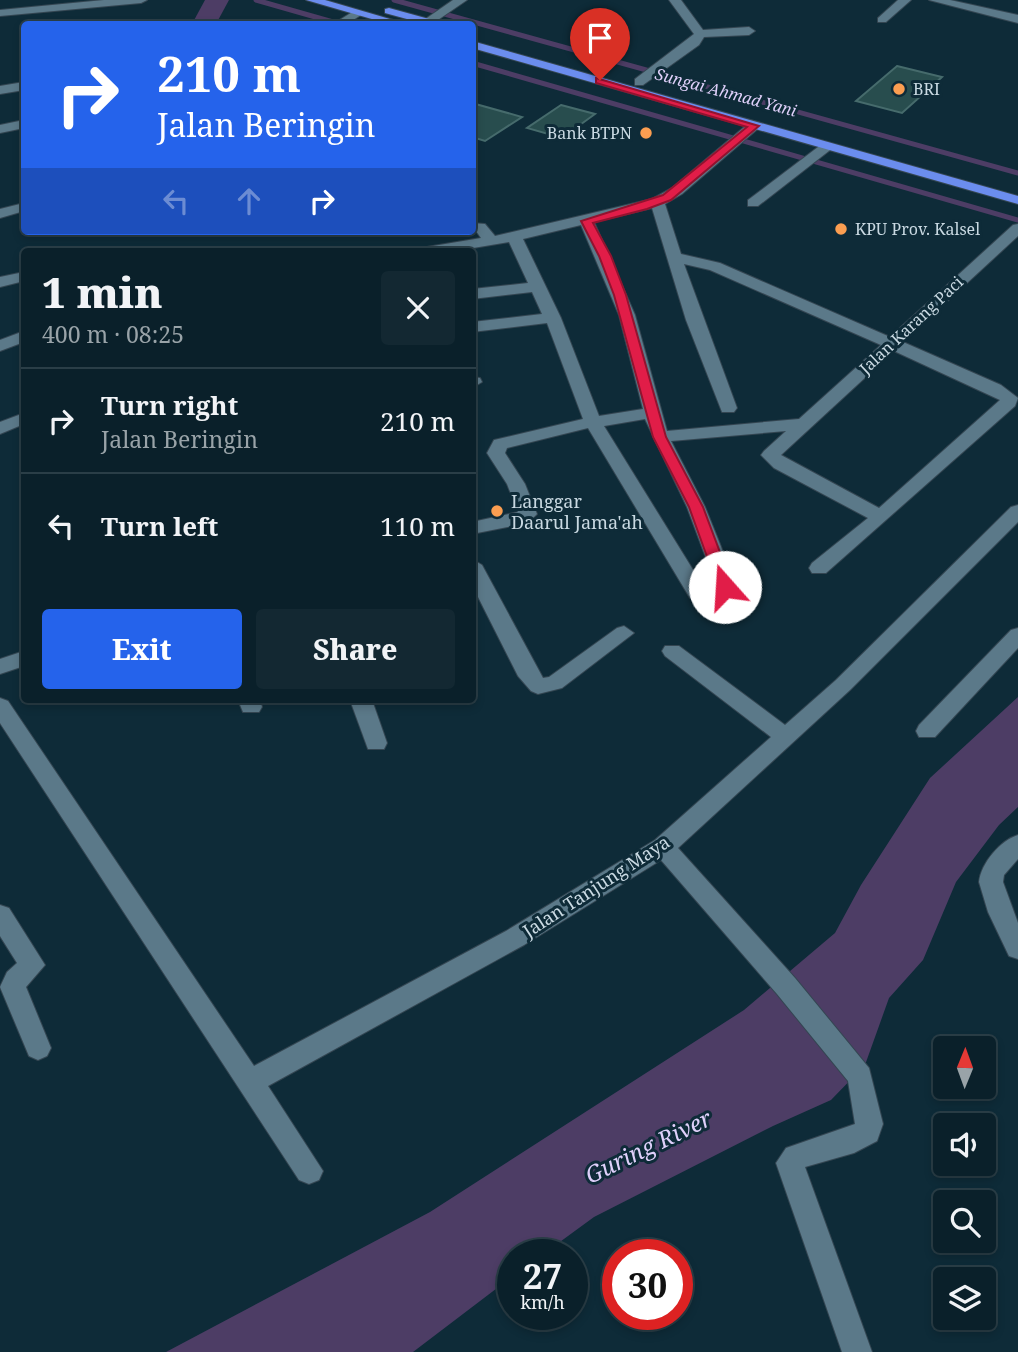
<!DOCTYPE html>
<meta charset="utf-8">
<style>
:root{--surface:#0a202a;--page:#132832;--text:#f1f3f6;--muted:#99a3a8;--line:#2a3e47;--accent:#2563eb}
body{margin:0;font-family:"Noto Serif",serif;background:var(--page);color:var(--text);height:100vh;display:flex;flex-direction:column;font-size:26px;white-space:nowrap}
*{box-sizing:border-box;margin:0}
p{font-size:23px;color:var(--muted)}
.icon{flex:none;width:38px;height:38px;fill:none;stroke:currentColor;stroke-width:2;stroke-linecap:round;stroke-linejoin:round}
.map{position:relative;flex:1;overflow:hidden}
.sheet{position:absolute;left:21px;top:248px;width:455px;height:455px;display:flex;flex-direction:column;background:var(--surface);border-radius:7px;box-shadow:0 4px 10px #0003,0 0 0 2px var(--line)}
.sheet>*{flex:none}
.guide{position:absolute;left:21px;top:21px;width:455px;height:214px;border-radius:7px;box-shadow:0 4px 10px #0003,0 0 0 2px var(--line);background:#2563eb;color:#fff;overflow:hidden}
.needle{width:46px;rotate:1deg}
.fabs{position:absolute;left:933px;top:1036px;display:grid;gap:14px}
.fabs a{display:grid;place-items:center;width:63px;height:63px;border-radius:7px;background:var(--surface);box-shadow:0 4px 10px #0003,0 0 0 2px var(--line);font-size:35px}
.speed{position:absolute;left:497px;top:1239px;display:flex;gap:14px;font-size:35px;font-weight:700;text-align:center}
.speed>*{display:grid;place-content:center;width:91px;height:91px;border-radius:50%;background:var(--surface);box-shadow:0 4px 10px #0003,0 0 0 2px var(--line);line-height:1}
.speed small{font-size:18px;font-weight:400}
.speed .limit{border:10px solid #d22;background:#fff;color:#111}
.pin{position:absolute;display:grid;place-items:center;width:60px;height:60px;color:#fff;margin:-72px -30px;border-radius:50% 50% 50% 0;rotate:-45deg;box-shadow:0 0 7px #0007}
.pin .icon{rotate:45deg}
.me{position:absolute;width:77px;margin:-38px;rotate:341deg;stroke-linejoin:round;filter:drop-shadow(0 0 5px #0008)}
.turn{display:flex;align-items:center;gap:24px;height:147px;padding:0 21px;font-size:32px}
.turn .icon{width:91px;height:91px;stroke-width:2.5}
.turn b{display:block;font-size:49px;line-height:60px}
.lanes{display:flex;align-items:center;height:66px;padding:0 21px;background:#0003;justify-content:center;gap:35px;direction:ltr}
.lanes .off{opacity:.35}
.round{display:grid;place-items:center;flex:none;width:74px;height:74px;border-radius:7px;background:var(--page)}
.summary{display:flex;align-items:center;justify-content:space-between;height:119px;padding:0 21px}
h1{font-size:42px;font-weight:800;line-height:52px}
.primary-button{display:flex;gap:14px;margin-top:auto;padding:14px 21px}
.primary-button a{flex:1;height:80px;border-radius:7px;background:var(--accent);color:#fff;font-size:28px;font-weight:800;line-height:80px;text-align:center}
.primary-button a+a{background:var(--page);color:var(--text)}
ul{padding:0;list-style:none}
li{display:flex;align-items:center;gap:21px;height:105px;padding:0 21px;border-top:2px solid var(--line)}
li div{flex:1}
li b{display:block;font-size:26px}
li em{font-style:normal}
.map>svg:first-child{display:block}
.water{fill:#4d3d65}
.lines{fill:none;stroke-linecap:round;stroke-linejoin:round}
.stream{stroke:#4d3d65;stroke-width:5}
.river{fill:#4d3d65;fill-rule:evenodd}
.building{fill:#284d4e;stroke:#466b6c;stroke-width:2}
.street-casing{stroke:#344652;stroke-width:2}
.highway-casing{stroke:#344652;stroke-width:2}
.street{fill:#5b7989;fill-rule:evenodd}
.highway{fill:#6b8dee;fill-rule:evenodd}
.route{fill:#e11d48;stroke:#92132f;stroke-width:2}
.poi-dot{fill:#fb9e51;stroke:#0e2b38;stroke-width:2.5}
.labels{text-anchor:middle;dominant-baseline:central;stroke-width:6;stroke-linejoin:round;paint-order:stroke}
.far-poi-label{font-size:16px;fill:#c9d9e2;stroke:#0e2b38;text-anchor:start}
.far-water-label{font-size:16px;font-style:italic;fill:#dfd0fa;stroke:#0e2b38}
.far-street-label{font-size:16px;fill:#c9d9e2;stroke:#0e2b38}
.poi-label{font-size:18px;fill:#c9d9e2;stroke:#0e2b38;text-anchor:start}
.street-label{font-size:18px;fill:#c9d9e2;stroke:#0e2b38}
.near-water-label{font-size:23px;font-style:italic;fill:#dfd0fa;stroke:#0e2b38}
</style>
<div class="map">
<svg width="1018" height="1352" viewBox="0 0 1018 1352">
<rect width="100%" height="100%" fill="#0e2b38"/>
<polygon class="water" points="1018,697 1018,807 999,825 956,882 923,960 889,998 865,1065 831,1100 773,1126 594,1217 542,1255 513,1255 513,1276 413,1352 166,1352 430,1212 744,1010 835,933 861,885 930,778"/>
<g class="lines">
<g class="stream">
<polyline points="256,0 340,24"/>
<polyline points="394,0 1018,173"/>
<polyline points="472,63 1018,220"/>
</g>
<polygon class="river" points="205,0 229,0 216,24 192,24"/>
</g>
<g class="building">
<polygon points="897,66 942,77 902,113 856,101"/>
<polygon points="472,103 522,117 485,141 472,137"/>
<polygon points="561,105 595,114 562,138 527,128"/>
</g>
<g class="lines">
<defs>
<g id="street">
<polygon points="104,0 147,0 141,3 0,16 0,10"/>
<polygon points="453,0 467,0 432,24 424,24 424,20"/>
<polygon points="669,0 681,0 703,30 749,27 755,31 749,35 704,37 699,45 643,85 635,85 635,79 694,34"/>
<polygon points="898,0 911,0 886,22 878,22 878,18"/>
<polygon points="929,0 950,0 1018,15 1018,23"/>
<polygon points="354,11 364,13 347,24 333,24"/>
<polygon points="24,82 24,90 0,94 0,86"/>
<polygon points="24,120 24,128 0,133 0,125"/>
<path d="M749 123 761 126 682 194 665 204 681 254 720 263 890 337 1013 225 1018 224V236L903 342 1001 385 1018 398 1015 406 826 573H812L809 568 812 563 868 518 774 468 761 455 764 451 786 431 671 441 705 507 736 584 720 598H690L588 428 507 448 505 453 525 484 537 514 528 523 472 534V522L518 512 507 484 487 453 494 440 583 419 547 323 472 332V322L542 314 532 292 472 299V289L528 283 509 242 449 252H414L421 248 481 238 476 231H470L472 223 485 224 495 236 652 199 672 188ZM652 208 686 320 722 412H734L737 408 684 264 710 270 881 345 799 419 667 431 635 315 594 222ZM581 225 619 315 643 409 599 416 561 318 523 239ZM894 351 1000 400 879 508 781 455ZM645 419 687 507 715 582 703 586 604 426Z"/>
<polygon points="822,144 834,147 758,206 748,206 748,200"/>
<polygon points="24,203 24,211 0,218 0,209"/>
<polygon points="24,272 24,281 0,287 0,277"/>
<polygon points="24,331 24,342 0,351 0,340"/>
<polygon points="472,377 480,378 482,382 472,388"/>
<polygon points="24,413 24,424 0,434 0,422"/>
<polygon points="1018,505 1018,522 850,690 678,848 795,978 869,1068 883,1124 877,1141 854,1153 805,1167 872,1352 842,1352 776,1163 786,1148 855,1124 848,1081 777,994 661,860 524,945 268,1086 323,1171 319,1180 309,1184 299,1180 0,723 0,698 8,701 254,1066 506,931 655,840 771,737 665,656 662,651 665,646 679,646 785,725 836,680 1011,507"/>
<polygon points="472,559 482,565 543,678 549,677 617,628 624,626 634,633 562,688 538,694 531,691 518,676 472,585"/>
<polygon points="1018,628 1018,648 935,737 919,737 916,731 919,725 1011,630"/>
<polygon points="24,651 24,666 0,674 0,659"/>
<polygon points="238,700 260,700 262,707 259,712 243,712"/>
<polygon points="350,700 372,700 387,743 384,749 368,749"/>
<path d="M1018 835V859L1004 875 1003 882 1018 923V959L1009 956 988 912 979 882C981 863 1001 840 1018 835Z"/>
<polygon points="0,905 9,908 45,965 26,987 51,1048 47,1056 38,1060 29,1056 0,987 7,972 17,963 0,936"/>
</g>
<g id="highway">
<polygon points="306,0 325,0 407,24 389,24"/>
<polygon points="389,8 440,22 442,24 425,24 385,13 385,9"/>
<polygon points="472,41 1018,196 1018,204 472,48"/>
</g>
</defs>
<use href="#street" class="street-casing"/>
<use href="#highway" class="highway-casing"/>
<use href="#street" class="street"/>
<use href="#highway" class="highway"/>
</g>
<polygon class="route" points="596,78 759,126 671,200 647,209 593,223 611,256 626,295 666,437 703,507 733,587 725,592 718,587 689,507 653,437 614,295 599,256 581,221 663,195 747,127 596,83"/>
<g class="poi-dot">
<circle cx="899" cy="89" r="7"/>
<circle cx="646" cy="133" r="7"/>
<circle cx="841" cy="229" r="7"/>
<circle cx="497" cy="511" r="7"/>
</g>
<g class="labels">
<g class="far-poi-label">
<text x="913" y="89">BRI</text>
<text x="632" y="133" text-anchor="end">Bank BTPN</text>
<text x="855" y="229">KPU Prov. Kalsel</text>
</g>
<g class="far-water-label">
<text transform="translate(726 92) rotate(15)">Sungai Ahmad Yani</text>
</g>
<g class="far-street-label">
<text transform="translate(911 325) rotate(-43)">Jalan Karang Paci</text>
</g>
<g class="poi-label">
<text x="511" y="501">Langgar<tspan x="511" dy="21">Daarul Jama'ah</tspan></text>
</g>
<g class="street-label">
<text transform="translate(596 886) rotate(-33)">Jalan Tanjung Maya</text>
</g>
<g class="near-water-label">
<text transform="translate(648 1146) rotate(-26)">Guring River</text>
</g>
</g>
</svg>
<div class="fabs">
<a><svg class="needle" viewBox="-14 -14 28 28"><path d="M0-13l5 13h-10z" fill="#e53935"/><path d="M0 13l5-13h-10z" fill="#99a3a8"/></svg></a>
<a><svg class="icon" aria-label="sound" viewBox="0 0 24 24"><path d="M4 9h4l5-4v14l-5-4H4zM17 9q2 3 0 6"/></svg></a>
<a><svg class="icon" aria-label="search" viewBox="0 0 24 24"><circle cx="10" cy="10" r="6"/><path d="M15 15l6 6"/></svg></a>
<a><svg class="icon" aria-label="layers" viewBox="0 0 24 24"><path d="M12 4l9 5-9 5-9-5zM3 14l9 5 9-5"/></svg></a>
</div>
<div class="speed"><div>27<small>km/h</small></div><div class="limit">30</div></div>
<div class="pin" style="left:600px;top:80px;background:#d93025"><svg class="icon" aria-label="arrive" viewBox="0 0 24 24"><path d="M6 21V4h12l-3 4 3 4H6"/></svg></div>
<svg class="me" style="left:725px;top:587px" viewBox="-20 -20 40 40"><circle r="19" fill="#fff"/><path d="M0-13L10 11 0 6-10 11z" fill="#e11d48"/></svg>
<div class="guide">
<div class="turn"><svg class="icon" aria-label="right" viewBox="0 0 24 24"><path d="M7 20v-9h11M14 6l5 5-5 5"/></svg><div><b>210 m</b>Jalan Beringin</div></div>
<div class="lanes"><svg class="icon off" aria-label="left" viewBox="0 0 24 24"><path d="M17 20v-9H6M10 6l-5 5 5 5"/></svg><svg class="icon off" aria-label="ahead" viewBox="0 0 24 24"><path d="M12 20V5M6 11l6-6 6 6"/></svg><svg class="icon" aria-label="right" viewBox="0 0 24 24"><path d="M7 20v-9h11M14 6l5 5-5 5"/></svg></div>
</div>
<section class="sheet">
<div class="summary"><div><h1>1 min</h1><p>400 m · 08:25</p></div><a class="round"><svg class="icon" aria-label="close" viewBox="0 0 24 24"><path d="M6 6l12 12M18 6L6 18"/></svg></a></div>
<ul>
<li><svg class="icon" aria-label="right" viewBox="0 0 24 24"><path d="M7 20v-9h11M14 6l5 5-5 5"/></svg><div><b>Turn right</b><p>Jalan Beringin</p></div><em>210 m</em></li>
<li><svg class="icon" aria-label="left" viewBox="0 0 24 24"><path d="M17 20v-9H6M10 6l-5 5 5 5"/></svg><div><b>Turn left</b></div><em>110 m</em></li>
</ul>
<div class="primary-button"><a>Exit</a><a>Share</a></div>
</section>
</div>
